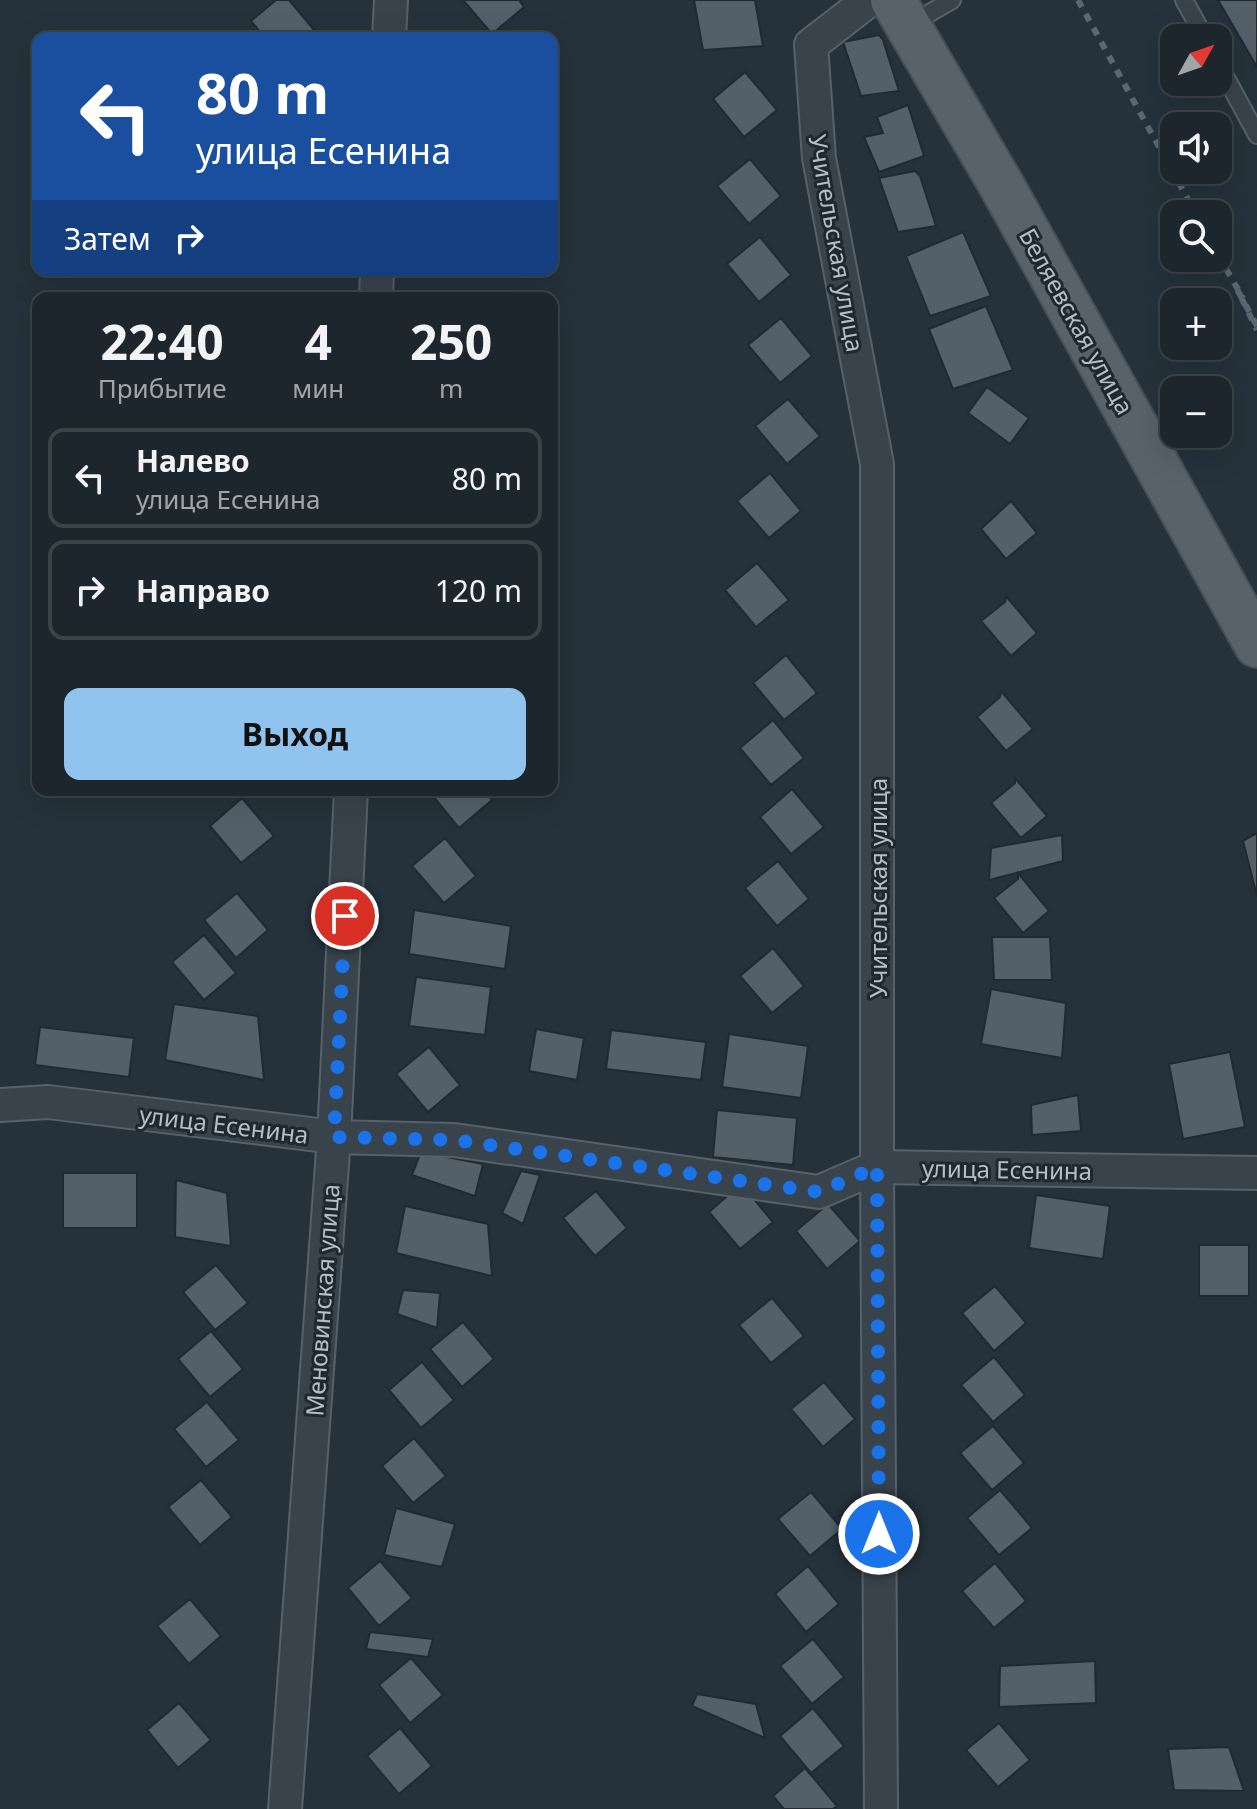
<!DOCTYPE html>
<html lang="ru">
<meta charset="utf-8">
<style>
:root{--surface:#1c262c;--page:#293238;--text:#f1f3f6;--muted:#a0a5a9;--line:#3a4348;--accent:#91c3ef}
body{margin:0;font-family:"Noto Sans",sans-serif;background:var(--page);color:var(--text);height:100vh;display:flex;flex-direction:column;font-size:30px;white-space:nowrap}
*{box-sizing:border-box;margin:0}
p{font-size:26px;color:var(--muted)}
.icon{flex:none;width:44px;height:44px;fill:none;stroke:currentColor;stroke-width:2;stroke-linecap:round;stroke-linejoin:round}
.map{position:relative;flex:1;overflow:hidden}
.details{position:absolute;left:32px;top:292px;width:526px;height:504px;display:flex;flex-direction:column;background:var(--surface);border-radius:16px;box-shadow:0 8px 32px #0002,0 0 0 2px var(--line)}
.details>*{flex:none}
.banner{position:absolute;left:32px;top:32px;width:526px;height:244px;border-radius:16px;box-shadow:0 8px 32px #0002,0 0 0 2px var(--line);background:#1a4fa0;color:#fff;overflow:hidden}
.needle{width:52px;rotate:50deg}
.fabs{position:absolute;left:1160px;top:24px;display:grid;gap:16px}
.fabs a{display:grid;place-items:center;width:72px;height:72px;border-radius:16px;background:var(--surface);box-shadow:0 8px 32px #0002,0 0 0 2px var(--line);font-size:40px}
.pin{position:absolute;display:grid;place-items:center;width:68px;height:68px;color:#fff;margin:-34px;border:4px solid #fff;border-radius:50%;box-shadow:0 2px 8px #0007}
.me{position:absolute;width:88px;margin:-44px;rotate:0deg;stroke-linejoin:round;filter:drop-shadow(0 0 6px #0008)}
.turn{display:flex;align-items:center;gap:28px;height:168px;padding:0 32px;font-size:36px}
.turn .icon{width:104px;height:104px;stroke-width:2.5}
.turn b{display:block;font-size:56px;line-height:68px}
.then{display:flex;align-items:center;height:76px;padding:0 32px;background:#0003;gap:16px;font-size:30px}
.eta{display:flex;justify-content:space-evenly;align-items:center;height:136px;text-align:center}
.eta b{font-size:48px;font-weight:700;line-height:56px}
.button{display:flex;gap:16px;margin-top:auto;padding:16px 32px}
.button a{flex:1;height:92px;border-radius:16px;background:var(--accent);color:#111;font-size:32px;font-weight:700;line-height:92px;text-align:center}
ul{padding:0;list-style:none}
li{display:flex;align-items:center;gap:24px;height:100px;margin:0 16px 12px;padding:0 16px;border:4px solid var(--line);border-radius:16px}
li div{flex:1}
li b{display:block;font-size:30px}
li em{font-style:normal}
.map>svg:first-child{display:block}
.building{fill:#53606a;stroke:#202a32;stroke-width:2}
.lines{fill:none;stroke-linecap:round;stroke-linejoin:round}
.service-casing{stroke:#576169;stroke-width:20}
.minor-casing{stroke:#576169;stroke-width:36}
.primary-casing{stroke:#454f57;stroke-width:48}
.service{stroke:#39434b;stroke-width:16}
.minor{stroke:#39434b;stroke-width:32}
.primary{stroke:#57626b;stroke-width:44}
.rail{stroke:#5b6872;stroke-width:6;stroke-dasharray:8 8;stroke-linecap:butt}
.route{stroke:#1a73e8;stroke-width:14;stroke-dasharray:0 25.2}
.labels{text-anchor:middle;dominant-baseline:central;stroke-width:6;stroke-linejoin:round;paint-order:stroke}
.street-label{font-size:24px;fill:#b4bec6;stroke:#1e2830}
</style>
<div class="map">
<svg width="1257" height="1809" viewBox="0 0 1257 1809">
<rect width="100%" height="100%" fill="#25323b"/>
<g class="building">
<polygon points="276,0 289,0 315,31 307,38 265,38 251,21"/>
<polygon points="463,0 519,0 524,7 492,34"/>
<polygon points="694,0 755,0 763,46 703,50"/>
<polygon points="1218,0 1257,0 1257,67"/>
<polygon points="879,35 883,40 899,91 861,96 843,42"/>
<polygon points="745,72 777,110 744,137 713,99"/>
<polygon points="908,105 924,156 879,172 864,137 883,133 877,117"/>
<polygon points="750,159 781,196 749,224 717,186"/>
<polygon points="915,171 920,176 936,226 898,232 879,178"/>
<polygon points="963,232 991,296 930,316 906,256"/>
<polygon points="760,237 791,275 759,302 727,264"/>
<polygon points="986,306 1013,370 953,389 929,329"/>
<polygon points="781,318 812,356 780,383 748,345"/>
<polygon points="987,387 1029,418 1010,444 968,413"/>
<polygon points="788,399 820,436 787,464 755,426"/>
<polygon points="770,473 801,511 769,538 737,501"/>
<polygon points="1011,501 1037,533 1006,559 981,529"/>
<polygon points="757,563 789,600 756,627 725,590"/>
<polygon points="1006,596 1037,633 1011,656 981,621 1005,602"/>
<polygon points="786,655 817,693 784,720 753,683"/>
<polygon points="1001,691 1033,729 1006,751 977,717 1000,697"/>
<polygon points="773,720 804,758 771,785 740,748"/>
<polygon points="1015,778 1047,816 1021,838 991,803 1015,783"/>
<polygon points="792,789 824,827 791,854 760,817"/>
<polygon points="428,790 484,790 492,800 459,828"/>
<polygon points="242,798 274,836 241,863 210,826"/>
<polygon points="1257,833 1257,896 1243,841"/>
<polygon points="1062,835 1063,861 989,880 991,848"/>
<polygon points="445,838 476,876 444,903 412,866"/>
<polygon points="778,861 809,899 777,926 745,888"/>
<polygon points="1018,873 1049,911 1023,933 994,898 1018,879"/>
<polygon points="237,893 268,930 236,958 204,920"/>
<polygon points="414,910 511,926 505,969 409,954"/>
<polygon points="204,935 236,973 204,1000 172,962"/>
<polygon points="992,937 1050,937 1052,980 994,980"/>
<polygon points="773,948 804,986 772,1013 740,976"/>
<polygon points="416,977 491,987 485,1035 409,1026"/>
<polygon points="991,989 1066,1003 1062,1058 981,1044"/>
<polygon points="174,1004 258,1016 264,1080 165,1060"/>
<polygon points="40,1027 134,1038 129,1077 35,1065"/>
<polygon points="536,1029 584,1038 577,1080 529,1071"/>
<polygon points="611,1030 706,1042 701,1080 606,1069"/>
<polygon points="729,1034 808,1046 801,1098 722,1087"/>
<polygon points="429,1047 460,1085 428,1112 396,1074"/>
<polygon points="1230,1052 1245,1127 1183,1139 1169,1064"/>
<polygon points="1078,1095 1081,1131 1032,1135 1031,1105"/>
<polygon points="717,1110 797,1118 793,1165 713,1157"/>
<polygon points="421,1152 483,1164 475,1196 412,1175"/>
<polygon points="521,1171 540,1175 523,1224 502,1213"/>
<rect x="63" y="1173" width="74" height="55"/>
<polygon points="176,1180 227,1193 231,1246 175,1237"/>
<polygon points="741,1184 773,1222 740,1249 709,1212"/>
<polygon points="596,1191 627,1228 595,1256 563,1218"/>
<polygon points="1036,1195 1110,1206 1103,1259 1029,1248"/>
<polygon points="828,1204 860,1241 827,1269 796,1231"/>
<polygon points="405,1206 488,1224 492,1276 396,1253"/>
<rect x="1199" y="1245" width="50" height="51"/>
<polygon points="216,1265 248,1303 215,1330 183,1292"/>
<polygon points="995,1286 1026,1323 994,1351 962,1313"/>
<polygon points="403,1290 440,1293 437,1328 397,1314"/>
<polygon points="772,1298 804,1336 771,1363 739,1325"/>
<polygon points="463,1322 494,1359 462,1387 430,1349"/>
<polygon points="211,1331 243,1369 210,1397 178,1359"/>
<polygon points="994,1357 1025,1395 993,1422 961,1385"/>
<polygon points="422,1362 454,1400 421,1428 389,1390"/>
<polygon points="824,1382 855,1419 823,1447 791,1409"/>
<polygon points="207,1402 239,1440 206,1467 174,1429"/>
<polygon points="993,1426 1024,1463 992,1490 960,1453"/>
<polygon points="414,1438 446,1476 413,1503 382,1466"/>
<polygon points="201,1480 232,1517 200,1545 168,1507"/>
<polygon points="1000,1490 1032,1528 999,1555 967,1518"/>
<polygon points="811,1492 842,1529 810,1556 778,1519"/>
<polygon points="396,1508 455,1524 442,1567 384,1555"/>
<polygon points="380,1561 412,1598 379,1626 348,1588"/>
<polygon points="995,1563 1026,1601 994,1628 962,1591"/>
<polygon points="808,1566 839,1604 806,1632 775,1594"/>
<polygon points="190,1599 221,1636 189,1664 157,1626"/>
<polygon points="370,1632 433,1639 428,1657 366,1649"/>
<polygon points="813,1639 844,1677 812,1704 780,1666"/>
<polygon points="411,1658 443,1695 410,1723 379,1685"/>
<polygon points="1095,1661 1096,1703 999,1707 1000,1666"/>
<polygon points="697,1694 756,1704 765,1738 692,1706"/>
<polygon points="179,1703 211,1740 178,1768 147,1730"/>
<polygon points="813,1708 844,1746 811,1773 780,1736"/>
<polygon points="999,1723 1030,1760 998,1787 966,1750"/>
<polygon points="400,1728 432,1766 399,1794 367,1756"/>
<polygon points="1229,1747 1244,1791 1174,1790 1168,1749"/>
<polygon points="805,1768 837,1806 833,1809 784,1809 773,1796"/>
</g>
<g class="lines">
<defs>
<g id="service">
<polyline points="1184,0 1205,38"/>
<polyline points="909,25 952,0"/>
<polyline points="1218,63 1257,135"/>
</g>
<g id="minor">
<polyline points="869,0 811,45 819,158 877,464 877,1167 881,1809"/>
<polyline points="389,38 391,0"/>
<polyline points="376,298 377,270"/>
<polyline points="0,1105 48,1102 334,1137 454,1140 819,1192 877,1167 1257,1173"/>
<polyline points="285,1809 334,1137 351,790"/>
</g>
<polyline id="primary" points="893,0 1003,188 1257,645"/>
</defs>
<use href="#service" class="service-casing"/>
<use href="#minor" class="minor-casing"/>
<use href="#primary" class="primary-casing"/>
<use href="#service" class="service"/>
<use href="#minor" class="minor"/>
<use href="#primary" class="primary"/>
<g class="rail">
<polyline points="1078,0 1196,214"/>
<polyline points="1218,255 1243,298"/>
<polyline points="1257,326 1238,291 1257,330"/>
</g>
</g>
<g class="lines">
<polyline class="route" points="345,916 334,1137 454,1140 819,1192 877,1167 879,1534"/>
</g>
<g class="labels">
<g class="street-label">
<text transform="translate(837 243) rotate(80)">Учительская улица</text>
<text transform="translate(1077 321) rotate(61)">Беляевская улица</text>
<text transform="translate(877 888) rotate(-90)">Учительская улица</text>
<text transform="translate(224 1124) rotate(7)">улица Есенина</text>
<text transform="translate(1007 1169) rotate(1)">улица Есенина</text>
<text transform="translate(322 1300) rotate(-86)">Меновинская улица</text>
</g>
</g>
</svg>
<div class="fabs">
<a><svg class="needle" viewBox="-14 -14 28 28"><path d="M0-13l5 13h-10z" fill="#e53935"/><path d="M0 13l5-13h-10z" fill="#a0a5a9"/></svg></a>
<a><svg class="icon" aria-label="sound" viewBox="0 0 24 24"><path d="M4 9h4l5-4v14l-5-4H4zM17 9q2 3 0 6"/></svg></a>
<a><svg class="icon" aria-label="search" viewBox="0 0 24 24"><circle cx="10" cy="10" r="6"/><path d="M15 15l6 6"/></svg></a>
<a>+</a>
<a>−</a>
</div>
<div class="pin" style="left:345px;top:916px;background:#d93025"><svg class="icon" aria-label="arrive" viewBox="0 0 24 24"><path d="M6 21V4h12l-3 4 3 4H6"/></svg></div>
<svg class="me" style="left:879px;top:1534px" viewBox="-20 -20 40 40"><circle r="17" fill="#1a73e8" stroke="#fff" stroke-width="3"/><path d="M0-11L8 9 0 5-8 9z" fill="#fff"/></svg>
<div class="banner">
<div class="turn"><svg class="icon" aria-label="left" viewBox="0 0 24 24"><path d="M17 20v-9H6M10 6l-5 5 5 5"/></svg><div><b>80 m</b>улица Есенина</div></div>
<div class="then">Затем<svg class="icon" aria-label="right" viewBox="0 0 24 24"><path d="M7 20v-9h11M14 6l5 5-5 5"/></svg></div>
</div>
<section class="details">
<div class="eta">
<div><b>22:40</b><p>Прибытие</p></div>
<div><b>4</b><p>мин</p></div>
<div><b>250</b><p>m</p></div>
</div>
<ul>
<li><svg class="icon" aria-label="left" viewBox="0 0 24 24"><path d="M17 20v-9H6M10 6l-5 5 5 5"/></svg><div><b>Налево</b><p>улица Есенина</p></div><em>80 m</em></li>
<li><svg class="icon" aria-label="right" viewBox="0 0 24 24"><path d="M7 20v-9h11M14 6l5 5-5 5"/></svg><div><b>Направо</b></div><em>120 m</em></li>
</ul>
<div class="button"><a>Выход</a></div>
</section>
</div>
